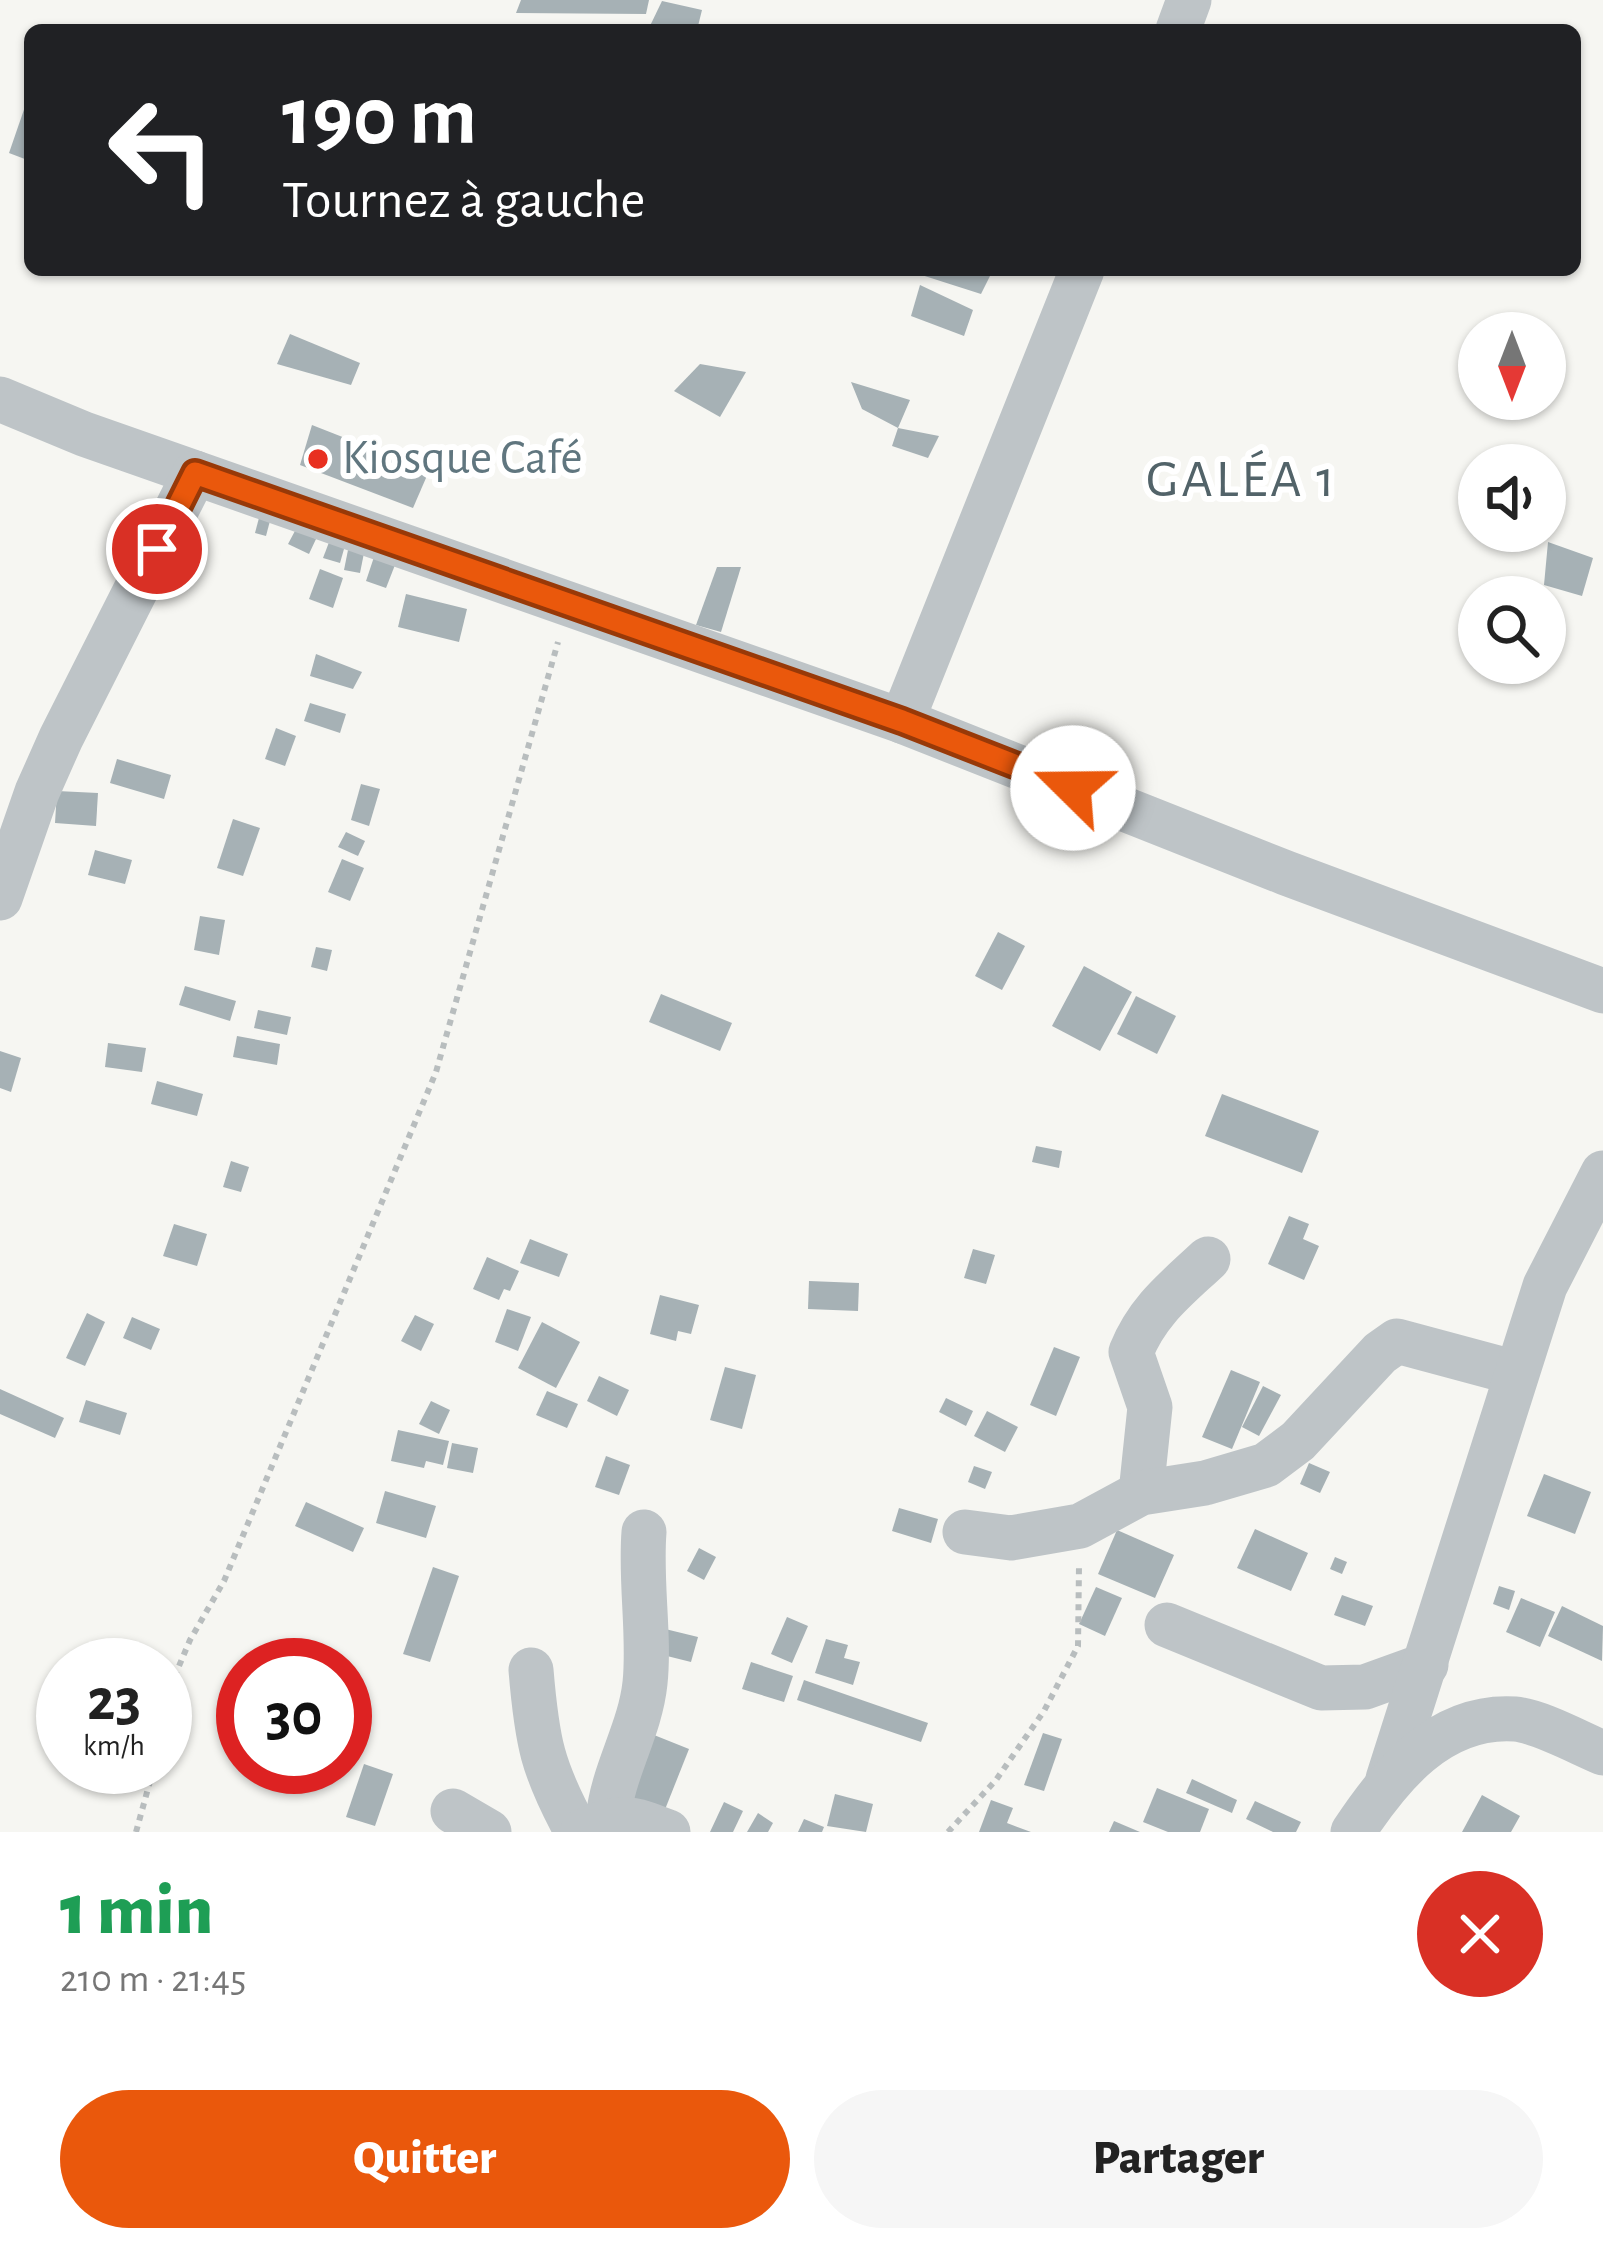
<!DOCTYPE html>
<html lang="fr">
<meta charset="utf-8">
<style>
:root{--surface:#fff;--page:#f6f6f6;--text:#222;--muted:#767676;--accent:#ea580c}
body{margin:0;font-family:"Alegreya Sans",sans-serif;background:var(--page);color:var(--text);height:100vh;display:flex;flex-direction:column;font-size:45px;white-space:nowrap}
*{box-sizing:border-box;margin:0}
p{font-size:39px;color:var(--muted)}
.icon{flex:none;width:66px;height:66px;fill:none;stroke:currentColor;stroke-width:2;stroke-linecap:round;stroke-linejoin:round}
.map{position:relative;height:1832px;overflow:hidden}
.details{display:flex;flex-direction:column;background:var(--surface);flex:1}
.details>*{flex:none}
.top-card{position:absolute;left:24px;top:24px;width:1557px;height:252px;border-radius:18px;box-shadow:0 3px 9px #0004;background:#202124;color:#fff;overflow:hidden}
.needle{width:78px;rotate:180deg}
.fabs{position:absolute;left:1458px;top:312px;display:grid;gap:24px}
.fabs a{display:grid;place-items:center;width:108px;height:108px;border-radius:50%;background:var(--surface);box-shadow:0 3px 9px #0004;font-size:60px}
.speed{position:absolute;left:36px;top:1638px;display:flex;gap:24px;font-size:60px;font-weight:700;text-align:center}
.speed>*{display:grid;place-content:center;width:156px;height:156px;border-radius:50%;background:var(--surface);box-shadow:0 3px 9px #0004;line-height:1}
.speed small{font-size:30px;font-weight:400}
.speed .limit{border:18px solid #d22;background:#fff;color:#111}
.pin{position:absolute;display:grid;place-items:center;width:102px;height:102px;color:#fff;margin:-51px;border:6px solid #fff;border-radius:50%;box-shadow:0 3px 12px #0007}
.me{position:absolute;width:132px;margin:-66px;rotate:292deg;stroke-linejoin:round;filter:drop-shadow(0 0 9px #0008)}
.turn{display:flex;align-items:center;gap:42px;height:252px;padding:0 60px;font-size:54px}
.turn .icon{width:156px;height:156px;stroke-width:2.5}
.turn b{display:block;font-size:84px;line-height:102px}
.round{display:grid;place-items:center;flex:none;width:126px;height:126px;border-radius:63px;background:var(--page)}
.overview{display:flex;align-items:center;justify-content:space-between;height:204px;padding:0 60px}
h1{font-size:72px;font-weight:800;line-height:90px;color:#1e9e55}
.button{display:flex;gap:24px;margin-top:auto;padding:24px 60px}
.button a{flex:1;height:138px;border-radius:72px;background:var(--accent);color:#fff;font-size:48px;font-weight:800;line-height:138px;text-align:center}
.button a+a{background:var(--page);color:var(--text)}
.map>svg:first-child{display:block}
.building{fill:#a6b1b5}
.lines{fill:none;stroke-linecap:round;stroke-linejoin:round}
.path{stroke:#b8bdbe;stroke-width:6;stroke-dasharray:6 6;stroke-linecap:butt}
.minor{stroke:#bec4c7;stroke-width:45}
.route-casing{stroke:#983908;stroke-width:30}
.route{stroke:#ea580c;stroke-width:21}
.poi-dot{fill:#e83020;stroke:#fff;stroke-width:4.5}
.labels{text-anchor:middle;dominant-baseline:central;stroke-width:12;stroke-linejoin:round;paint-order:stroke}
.poi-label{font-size:48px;fill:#60767f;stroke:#fff;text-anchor:start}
.quarter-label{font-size:54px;letter-spacing:3px;fill:#526369;stroke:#fff}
</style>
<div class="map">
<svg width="1603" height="1832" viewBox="0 0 1603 1832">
<rect width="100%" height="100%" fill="#f6f6f2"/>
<g class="building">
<polygon points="521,0 649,0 646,14 516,13"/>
<polygon points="662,1 702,10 697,30 648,30"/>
<polygon points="29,95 30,96 30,161 9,153"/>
<polygon points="988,270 992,272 981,294 909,271"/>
<polygon points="920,285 973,310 964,336 911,316"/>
<polygon points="290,334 360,363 351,385 277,364"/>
<polygon points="700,364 746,372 720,417 674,391"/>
<polygon points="851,382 910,400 898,428 939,436 928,458 892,446 898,428 862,409"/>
<polygon points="312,425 429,471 413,508 300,465"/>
<polygon points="260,514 271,517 266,536 255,533"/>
<polygon points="296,529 316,539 309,554 288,544"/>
<polygon points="331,537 346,542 340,563 323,558"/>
<polygon points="1548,542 1593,558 1582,596 1544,585"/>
<polygon points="348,550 364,553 360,573 344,570"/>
<polygon points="374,557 395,565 386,588 366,581"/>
<polygon points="717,567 741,567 721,632 696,625"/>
<polygon points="320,569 343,578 333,608 309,599"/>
<polygon points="406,594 467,609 459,642 398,627"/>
<polygon points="316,654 362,672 353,689 310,676"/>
<polygon points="310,703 346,714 340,733 304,721"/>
<polygon points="276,728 296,736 285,766 265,759"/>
<polygon points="117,759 171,775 164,799 110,783"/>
<polygon points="361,784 380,789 369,826 351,820"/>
<polygon points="57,791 98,793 96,826 55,823"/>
<polygon points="233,819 260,828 243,876 217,868"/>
<polygon points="346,832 365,841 358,856 338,847"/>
<polygon points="95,850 132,860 125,884 88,875"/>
<polygon points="342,859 364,868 350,901 328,892"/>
<polygon points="200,916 225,920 219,955 194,950"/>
<polygon points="998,932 1025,946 1002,990 975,976"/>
<polygon points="316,947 332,950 327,971 311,967"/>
<polygon points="1084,966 1132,992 1100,1051 1052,1026"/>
<polygon points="185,986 236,1001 230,1021 179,1005"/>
<polygon points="661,994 732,1023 720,1051 649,1022"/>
<polygon points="1136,996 1176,1016 1157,1054 1117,1034"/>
<polygon points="258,1010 291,1017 287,1035 254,1028"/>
<polygon points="237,1036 280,1044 277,1065 233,1057"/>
<polygon points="108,1043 146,1048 142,1072 105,1067"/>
<polygon points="0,1051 21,1058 11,1092 0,1088"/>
<polygon points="157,1081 203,1094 197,1116 151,1104"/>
<polygon points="1222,1094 1319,1131 1302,1173 1205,1136"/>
<polygon points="1036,1146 1062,1151 1059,1168 1032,1162"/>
<polygon points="231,1161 249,1167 241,1192 223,1187"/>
<polygon points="1289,1216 1309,1224 1303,1239 1319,1246 1304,1280 1268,1264"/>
<polygon points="174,1224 207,1234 197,1266 163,1256"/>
<polygon points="530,1239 568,1254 559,1277 520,1263"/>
<polygon points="973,1249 995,1255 986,1284 964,1278"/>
<polygon points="487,1257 519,1271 510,1291 504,1289 499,1300 473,1289"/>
<polygon points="809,1281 859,1283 858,1311 808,1309"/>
<polygon points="660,1295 699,1305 691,1334 678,1331 676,1341 650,1334"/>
<polygon points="507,1309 531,1317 518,1351 495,1342"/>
<polygon points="87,1313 105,1322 85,1366 66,1358"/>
<polygon points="415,1315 434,1324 421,1351 401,1341"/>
<polygon points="132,1317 160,1329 151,1350 123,1338"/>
<polygon points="542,1322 580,1342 556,1388 518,1368"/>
<polygon points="1054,1347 1080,1357 1056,1416 1030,1405"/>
<polygon points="725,1367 756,1375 742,1429 710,1420"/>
<polygon points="1231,1370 1260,1382 1232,1449 1202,1437"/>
<polygon points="599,1376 629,1390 617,1416 587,1401"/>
<polygon points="1263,1386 1281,1395 1259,1436 1242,1427"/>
<polygon points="0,1389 64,1418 55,1438 0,1414"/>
<polygon points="547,1391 578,1404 567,1428 536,1415"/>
<polygon points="946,1398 973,1411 966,1426 939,1412"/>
<polygon points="86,1400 127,1413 120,1435 79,1422"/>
<polygon points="431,1401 450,1410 439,1434 419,1424"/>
<polygon points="987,1411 1018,1427 1005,1452 974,1436"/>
<polygon points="398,1430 449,1441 443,1465 426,1461 424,1468 391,1461"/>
<polygon points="452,1443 478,1448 473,1473 447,1468"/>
<polygon points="606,1456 630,1465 619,1495 595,1487"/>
<polygon points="1309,1463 1330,1472 1320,1493 1300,1484"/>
<polygon points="974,1466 992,1472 985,1489 968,1482"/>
<polygon points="1544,1474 1591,1492 1575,1534 1527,1516"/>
<polygon points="385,1491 436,1506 426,1538 376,1523"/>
<polygon points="306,1502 364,1528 353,1552 295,1526"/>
<polygon points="899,1508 938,1519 931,1543 892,1531"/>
<polygon points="1255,1529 1308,1553 1291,1591 1237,1568"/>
<polygon points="1117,1530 1174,1555 1155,1598 1098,1574"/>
<polygon points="699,1548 716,1557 704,1580 687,1571"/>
<polygon points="1335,1557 1347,1562 1342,1574 1330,1569"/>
<polygon points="433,1567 459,1576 430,1662 403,1654"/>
<polygon points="1499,1586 1515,1591 1509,1610 1493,1604"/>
<polygon points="1096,1587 1122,1598 1105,1636 1079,1624"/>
<polygon points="1342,1595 1373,1606 1365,1626 1334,1615"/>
<polygon points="1521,1598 1555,1612 1540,1647 1506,1632"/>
<polygon points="1562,1606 1603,1626 1602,1661 1548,1636"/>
<polygon points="787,1617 808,1626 792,1663 771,1654"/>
<polygon points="657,1627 698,1637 691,1662 651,1652"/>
<polygon points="826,1639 848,1645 844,1658 860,1662 853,1685 815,1673"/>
<polygon points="751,1662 793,1676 784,1702 742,1689"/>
<polygon points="243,1675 243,1708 230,1702"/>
<polygon points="804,1680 928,1723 921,1742 797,1700"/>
<polygon points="644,1731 689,1749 664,1812 618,1794"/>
<polygon points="1043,1733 1062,1739 1044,1791 1024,1785"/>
<polygon points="364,1764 393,1774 375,1826 346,1817"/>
<polygon points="1192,1779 1237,1800 1232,1813 1186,1793"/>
<polygon points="1157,1788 1209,1809 1200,1832 1168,1832 1143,1822"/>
<polygon points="835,1794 873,1804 866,1832 827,1826"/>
<polygon points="1482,1795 1520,1816 1511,1832 1462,1832"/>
<polygon points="991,1800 1013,1808 1007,1823 1031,1832 979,1832"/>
<polygon points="1255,1801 1301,1822 1296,1832 1273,1832 1246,1819"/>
<polygon points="724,1802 743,1811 733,1832 710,1832"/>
<polygon points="758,1813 773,1823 768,1832 747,1832"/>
<polygon points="804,1819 824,1827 822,1832 798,1832"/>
<polygon points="1114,1821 1140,1832 1109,1832"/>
</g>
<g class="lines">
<g class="path">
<polyline points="165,1699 190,1640 224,1581 436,1072 558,642"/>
<polyline points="136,1832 154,1767"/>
<polyline points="948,1832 996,1780 1044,1711 1078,1646 1079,1566"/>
</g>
<g class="minor">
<polyline points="1178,30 1189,0"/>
<polyline points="0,399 84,434 902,721 1286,873 1603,991"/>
<polyline points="902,721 1082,270"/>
<polyline points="0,898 37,792 61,738 195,473"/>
<path d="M1141 1493 1150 1407 1131 1352C1148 1310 1176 1289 1208 1259"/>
<polyline points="965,1532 1011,1538 1080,1526 1141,1493 1205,1483 1266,1465 1298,1441 1380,1353 1397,1341 1516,1373"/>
<polyline points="1167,1625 1321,1688 1365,1687 1426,1665"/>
<path d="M531 1670C537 1742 542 1768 577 1832"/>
<polyline points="1388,1779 1545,1286 1603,1173"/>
<polyline points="453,1811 489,1832"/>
<path d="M608 1820C612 1772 640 1731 645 1683 650 1636 640 1582 644 1532"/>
<path d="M583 1831C621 1814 630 1817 668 1832"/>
<path d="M1353 1832C1390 1776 1439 1714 1515 1719 1539 1721 1579 1743 1603 1753"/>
</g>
</g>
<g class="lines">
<defs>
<polyline id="route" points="157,549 195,473 902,721 1073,788"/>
</defs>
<use href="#route" class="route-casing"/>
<use href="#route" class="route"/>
</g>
<circle class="poi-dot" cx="318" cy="459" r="12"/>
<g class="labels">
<g class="poi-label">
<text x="342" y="459">Kiosque Café</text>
</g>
<g class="quarter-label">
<text x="1242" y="480">GALÉA 1</text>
</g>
</g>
</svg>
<div class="fabs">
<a><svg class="needle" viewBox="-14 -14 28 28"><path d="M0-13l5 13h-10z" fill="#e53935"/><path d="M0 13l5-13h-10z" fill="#767676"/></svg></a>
<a><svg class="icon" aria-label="sound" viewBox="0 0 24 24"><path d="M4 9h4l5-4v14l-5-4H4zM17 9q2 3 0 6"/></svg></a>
<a><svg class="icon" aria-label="search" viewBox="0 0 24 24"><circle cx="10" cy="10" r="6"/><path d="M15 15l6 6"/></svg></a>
</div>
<div class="speed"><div>23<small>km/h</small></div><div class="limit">30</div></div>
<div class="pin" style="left:157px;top:549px;background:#d93025"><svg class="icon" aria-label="arrive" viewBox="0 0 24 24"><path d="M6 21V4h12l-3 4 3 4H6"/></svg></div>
<svg class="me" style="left:1073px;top:788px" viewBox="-20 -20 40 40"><circle r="19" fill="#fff"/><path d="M0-13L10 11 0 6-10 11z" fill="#ea580c"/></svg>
<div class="top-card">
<div class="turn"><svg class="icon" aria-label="left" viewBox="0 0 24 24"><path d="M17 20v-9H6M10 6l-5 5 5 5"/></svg><div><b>190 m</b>Tournez à gauche</div></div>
</div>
</div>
<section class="details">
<div class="overview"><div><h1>1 min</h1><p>210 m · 21:45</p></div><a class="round" style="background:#d93025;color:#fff"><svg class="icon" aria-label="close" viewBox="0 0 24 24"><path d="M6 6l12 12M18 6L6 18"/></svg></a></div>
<div class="button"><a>Quitter</a><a>Partager</a></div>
</section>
